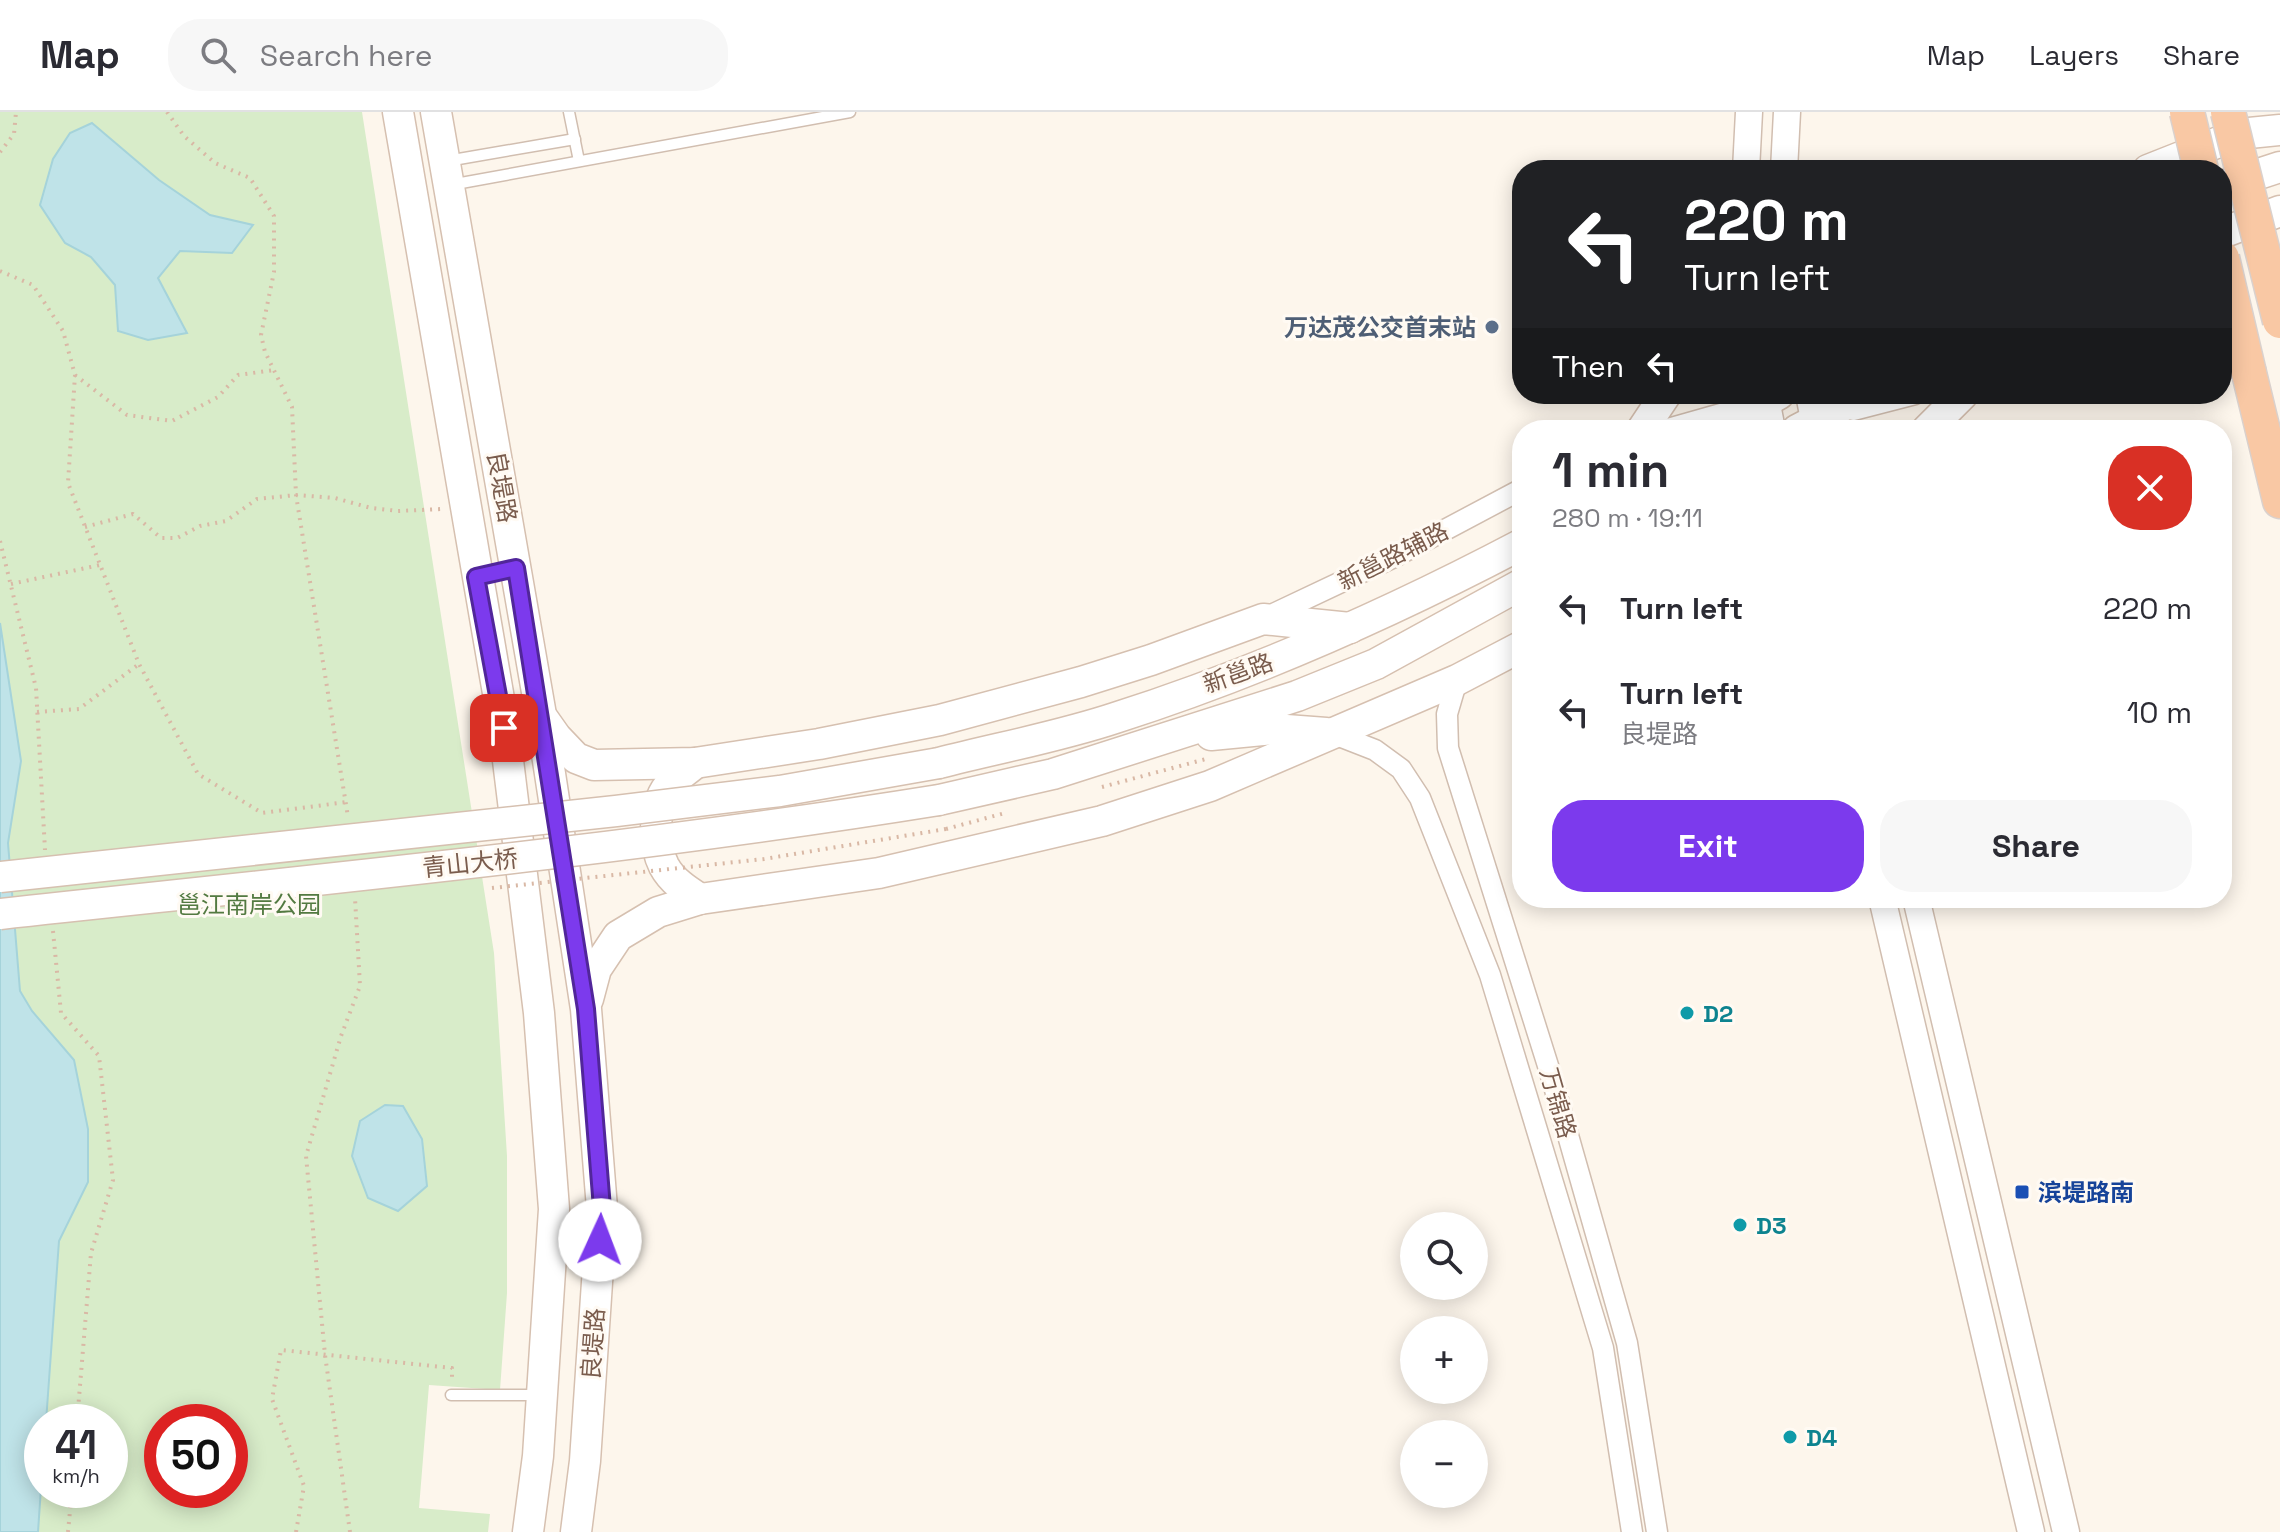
<!DOCTYPE html>
<meta charset="utf-8">
<style>
:root{--surface:#fff;--page:#f7f7f7;--text:#2b2b33;--muted:#7c7c81;--line:#e1e1e2;--accent:#7c3aed}
body{margin:0;font-family:"Space Grotesk","Noto Sans SC",sans-serif;background:var(--page);color:var(--text);height:100vh;display:flex;flex-direction:column;font-size:30px;white-space:nowrap}
*{box-sizing:border-box;margin:0}
p{font-size:26px;color:var(--muted)}
.icon{flex:none;width:44px;height:44px;fill:none;stroke:currentColor;stroke-width:2;stroke-linecap:round;stroke-linejoin:round}
.map{position:relative;flex:1;overflow:hidden}
.side{position:absolute;left:1512px;top:308px;width:720px;height:488px;display:flex;flex-direction:column;background:var(--surface);border-radius:32px;box-shadow:0 4px 20px #0003}
.side>*{flex:none}
.hud{position:absolute;left:1512px;top:48px;width:720px;height:244px;border-radius:32px;box-shadow:0 4px 20px #0003;background:#202124;color:#fff;overflow:hidden}
.tools{position:absolute;left:1400px;top:1100px;display:grid;gap:16px}
.tools a{display:grid;place-items:center;width:88px;height:88px;border-radius:50%;background:var(--surface);box-shadow:0 4px 20px #0003;font-size:40px}
.speed{position:absolute;left:24px;top:1292px;display:flex;gap:16px;font-size:40px;font-weight:700;text-align:center}
.speed>*{display:grid;place-content:center;width:104px;height:104px;border-radius:50%;background:var(--surface);box-shadow:0 4px 20px #0003;line-height:1}
.speed small{font-size:20px;font-weight:400}
.speed .limit{border:12px solid #d22;background:#fff;color:#111}
.pin{position:absolute;display:grid;place-items:center;width:68px;height:68px;color:#fff;margin:-34px;border-radius:16px;box-shadow:0 4px 12px #0006}
.me{position:absolute;width:88px;margin:-44px;rotate:2deg;stroke-linejoin:round;filter:drop-shadow(0 0 6px #0008)}
.turn{display:flex;align-items:center;gap:28px;height:168px;padding:0 40px;font-size:36px}
.turn .icon{width:104px;height:104px;stroke-width:2.5}
.turn b{display:block;font-size:56px;line-height:68px}
.then{display:flex;align-items:center;height:76px;padding:0 40px;background:#0003;gap:16px;font-size:30px}
.round{display:grid;place-items:center;flex:none;width:84px;height:84px;border-radius:32px;background:var(--page)}
.head{display:flex;align-items:center;justify-content:space-between;height:136px;padding:0 40px}
h1{font-size:48px;font-weight:700;line-height:60px}
.action{display:flex;gap:16px;margin-top:auto;padding:16px 40px}
.action a{flex:1;height:92px;border-radius:32px;background:var(--accent);color:#fff;font-size:32px;font-weight:700;line-height:92px;text-align:center}
.action a+a{background:var(--page);color:var(--text)}
ul{padding:0;list-style:none}
li{display:flex;align-items:center;gap:24px;height:104px;padding:0 40px}
li div{flex:1}
li b{display:block;font-size:30px}
li em{font-style:normal}
header{display:flex;align-items:center;gap:48px;box-sizing:border-box;height:112px;padding:0 40px;background:var(--surface);border-bottom:2px solid var(--line)}
header strong{font-size:38px}
nav{display:flex;gap:44px;margin-inline-start:auto;font-size:28px}
.search{width:560px;height:72px;background:var(--page);display:flex;align-items:center;gap:20px;box-sizing:border-box;padding:0 28px;border-radius:32px;color:var(--muted);font-size:30px}
.map>svg:first-child{display:block}
.green{fill:#d8ecc9;fill-rule:evenodd}
.water{fill:#bfe3e8;stroke:#a5d3da;stroke-width:2}
.lines{fill:none;stroke-linecap:round;stroke-linejoin:round}
.service-casing{stroke:#d1beb0;stroke-width:13}
.minor-casing{stroke:#d1beb0;stroke-width:23}
.tertiary-casing{stroke:#d1beb0;stroke-width:29}
.secondary-casing{stroke:#d6c0b0;stroke-width:33}
.trunk-casing{stroke:#dad1cd;stroke-width:37}
.path{stroke:#d9b8a5;stroke-width:4;stroke-dasharray:2 6;stroke-linecap:butt}
.service{stroke:#fff;stroke-width:10}
.minor{stroke:#fff;stroke-width:20}
.tertiary{stroke:#fff;stroke-width:26}
.secondary{stroke:#fff;stroke-width:30}
.trunk{stroke:#f9c8a4;stroke-width:34}
.secondary-bridge-casing{stroke:#d6c0b0;stroke-width:33;stroke-linecap:butt}
.trunk-bridge-casing{stroke:#dad1cd;stroke-width:37;stroke-linecap:butt}
.path-bridge{stroke:#d9b8a5;stroke-width:4;stroke-dasharray:2 6;stroke-linecap:butt}
.secondary-bridge{stroke:#fff;stroke-width:30}
.trunk-bridge{stroke:#f9c8a4;stroke-width:34}
.route-casing{stroke:#51269a;stroke-width:20}
.route{stroke:#7c3aed;stroke-width:14}
.service-dot{fill:#5c6f8a;stroke:#fffaf3;stroke-width:3}
.culture-dot{fill:#0f9aa8;stroke:#fffaf3;stroke-width:3}
.transit-dot{fill:#1a4fb4;stroke:#fffaf3;stroke-width:3}
.labels{text-anchor:middle;dominant-baseline:central;stroke-width:6;stroke-linejoin:round;paint-order:stroke}
.service-label{font-size:24px;font-weight:bold;fill:#4e5e75;stroke:#fffaf3;text-anchor:end}
.street-label{font-size:24px;fill:#7a5c4d;stroke:#fffaf3}
.park-label{font-size:24px;fill:#537a41;stroke:#fffaf3}
.culture-label{font-size:24px;font-weight:bold;fill:#0d838f;stroke:#fffaf3;text-anchor:start}
.transit-label{font-size:24px;font-weight:bold;fill:#164399;stroke:#fffaf3;text-anchor:start}
</style>
<header>
<strong>Map</strong>
<div class="search"><svg class="icon" aria-label="search" viewBox="0 0 24 24"><circle cx="10" cy="10" r="6"/><path d="M15 15l6 6"/></svg>Search here</div>
<nav><a>Map</a><a>Layers</a><a>Share</a></nav>
</header>
<div class="map">
<svg width="2280" height="1420" viewBox="0 0 2280 1420">
<rect width="100%" height="100%" fill="#fdf6ec"/>
<path class="green" d="M0 0H362L494 841 507 1044V1181L500 1278 429 1273 419 1396 490 1402 488 1420H38L42 1361V1378H110V1310H46L59 1129 88 1070V1017L74 948 32 899 20 879 8 731 21 649 0 511ZM162 1310H230V1378H162Z"/>
<g class="water">
<polygon points="92,11 159,68 210,103 253,113 232,141 180,139 158,166 187,221 148,228 118,219 115,173 91,145 65,131 40,93 53,47 70,21"/>
<polygon points="0,511 21,649 8,731 20,879 32,899 74,948 88,1017 88,1070 59,1129 46,1310 42,1310 42,1361 38,1420 0,1420"/>
<polygon points="385,993 403,994 422,1027 427,1074 398,1099 368,1086 352,1044 360,1009"/>
</g>
<g class="lines">
<defs>
<g id="service">
<polyline points="569,0 579,49"/>
<polyline points="447,49 575,27"/>
<polyline points="450,73 850,0"/>
<polyline points="451,1283 540,1283"/>
</g>
<g id="minor">
<polyline points="1853,298 1915,282"/>
<polyline points="1664,318 1731,299"/>
<polyline points="1265,506 1394,445 1522,377"/>
<polyline points="1457,568 1447,602 1448,636 1550,960 1627,1231 1657,1420"/>
<polyline points="1334,622 1375,638 1401,657 1420,686 1490,863 1603,1236 1632,1420"/>
</g>
<g id="tertiary">
<polyline points="1746,58 1749,0"/>
<polyline points="1784,58 1787,0"/>
<polyline points="1765,282 1772,318"/>
<polyline points="1809,282 1816,318"/>
<polyline points="1882,786 2031,1420"/>
<polyline points="1916,786 2066,1420"/>
</g>
<g id="secondary">
<polyline points="398,0 504,616 539,901 554,1097 538,1344 528,1420"/>
<polyline points="436,0 541,603 586,897 602,1096 585,1349 576,1420"/>
<polyline points="2148,58 2239,22 2280,18"/>
<polyline points="2222,74 2280,55"/>
<polyline points="2222,121 2280,99"/>
<polyline points="1642,318 1666,282"/>
<polyline points="1715,318 1779,282"/>
<polyline points="1797,318 1866,282"/>
<polyline points="1927,318 1963,282"/>
<polyline points="544,608 556,625 576,646 594,653 695,651 819,632 940,608 1081,570 1151,548 1263,507 1350,516"/>
<polyline points="1211,623 1273,617 1326,621"/>
<path d="M695 651C688 658 678 663 671 671 653 690 652 730 664 754 672 769 686 778 700 787"/>
<path d="M939 651C997 636 1058 625 1115 606 1256 561 1391 501 1522 432"/>
<polyline points="939,688 1053,662 1297,584 1376,552 1522,472"/>
<polyline points="588,887 596,857 618,824 658,800 700,787 879,761 1102,709 1210,674 1457,568 1522,534"/>
</g>
<polyline id="trunk" points="2249,261 2280,389"/>
</defs>
<use href="#service" class="service-casing"/>
<use href="#minor" class="minor-casing"/>
<use href="#tertiary" class="tertiary-casing"/>
<use href="#secondary" class="secondary-casing"/>
<use href="#trunk" class="trunk-casing"/>
<g class="path">
<polyline points="167,0 184,24 215,51 250,66 274,104 274,160 261,223 265,240 292,295 296,383 348,705"/>
<polyline points="0,40 14,22 16,0"/>
<polyline points="0,159 33,173 63,219 75,263 68,371 139,552 198,662 262,701 347,690"/>
<polyline points="75,263 127,303 172,309 218,285 238,263 274,258"/>
<polyline points="85,415 133,402 161,426 177,426 200,414 226,409 257,387 296,383 335,386 371,396 398,399 441,397"/>
<polyline points="0,429 36,576 45,738"/>
<polyline points="11,472 100,453"/>
<polyline points="37,600 79,597 139,552"/>
<polyline points="1102,675 1206,647"/>
<polyline points="946,717 1005,701"/>
<polyline points="53,819 61,901 99,944 113,1068 91,1141 77,1310"/>
<polyline points="68,1420 72,1378"/>
<polyline points="296,1420 304,1374 272,1287 281,1238 452,1256 452,1268"/>
<polyline points="350,1420 325,1243 306,1044 341,924 360,874 355,786"/>
</g>
<use href="#service" class="service"/>
<use href="#minor" class="minor"/>
<use href="#tertiary" class="tertiary"/>
<use href="#secondary" class="secondary"/>
<use href="#trunk" class="trunk"/>
<defs>
<g id="secondary-bridge">
<polyline points="0,765 616,699 780,679 939,651"/>
<path d="M0 802C314 768 628 738 939 688"/>
</g>
<g id="trunk-bridge">
<polyline points="2187,0 2201,58"/>
<polyline points="2228,0 2280,209"/>
<polyline points="2222,146 2249,261"/>
</g>
</defs>
<use href="#secondary-bridge" class="secondary-bridge-casing"/>
<use href="#trunk-bridge" class="trunk-bridge-casing"/>
<polyline class="path-bridge" points="492,776 764,747 946,717"/>
<use href="#secondary-bridge" class="secondary-bridge"/>
<use href="#trunk-bridge" class="trunk-bridge"/>
</g>
<g class="lines">
<defs>
<polyline id="route" points="504,616 476,465 516,456 586,897 602,1096 600,1128"/>
</defs>
<use href="#route" class="route-casing"/>
<use href="#route" class="route"/>
</g>
<circle class="service-dot" cx="1492" cy="215" r="8"/>
<g class="culture-dot">
<circle cx="1687" cy="901" r="8"/>
<circle cx="1740" cy="1113" r="8"/>
<circle cx="1790" cy="1325" r="8"/>
</g>
<rect class="transit-dot" x="2014" y="1072" width="16" height="16" rx="4"/>
<g class="labels">
<g class="service-label">
<text x="1476" y="215">万达茂公交首末站</text>
</g>
<g class="street-label">
<text transform="translate(502 375) rotate(80)">良堤路</text>
<text transform="translate(1393 444) rotate(-27)">新邕路辅路</text>
<text transform="translate(1238 561) rotate(-20)">新邕路</text>
<text transform="translate(470 751) rotate(-6)">青山大桥</text>
<text transform="translate(1558 991) rotate(74)">万锦路</text>
<text transform="translate(593 1232) rotate(-86)">良堤路</text>
</g>
<g class="park-label">
<text x="249" y="792">邕江南岸公园</text>
</g>
<g class="culture-label">
<text x="1703" y="901">D2</text>
<text x="1756" y="1113">D3</text>
<text x="1806" y="1325">D4</text>
</g>
<g class="transit-label">
<text x="2038" y="1080">滨堤路南</text>
</g>
</g>
</svg>
<div class="tools">
<a><svg class="icon" aria-label="search" viewBox="0 0 24 24"><circle cx="10" cy="10" r="6"/><path d="M15 15l6 6"/></svg></a>
<a>+</a>
<a>−</a>
</div>
<div class="speed"><div>41<small>km/h</small></div><div class="limit">50</div></div>
<div class="pin" style="left:504px;top:616px;background:#d93025"><svg class="icon" aria-label="arrive" viewBox="0 0 24 24"><path d="M6 21V4h12l-3 4 3 4H6"/></svg></div>
<svg class="me" style="left:600px;top:1128px" viewBox="-20 -20 40 40"><circle r="19" fill="#fff"/><path d="M0-13L10 11 0 6-10 11z" fill="#7c3aed"/></svg>
<div class="hud">
<div class="turn"><svg class="icon" aria-label="left" viewBox="0 0 24 24"><path d="M17 20v-9H6M10 6l-5 5 5 5"/></svg><div><b>220 m</b>Turn left</div></div>
<div class="then">Then<svg class="icon" aria-label="left" viewBox="0 0 24 24"><path d="M17 20v-9H6M10 6l-5 5 5 5"/></svg></div>
</div>
<section class="side">
<div class="head"><div><h1>1 min</h1><p>280 m · 19:11</p></div><a class="round" style="background:#d93025;color:#fff"><svg class="icon" aria-label="close" viewBox="0 0 24 24"><path d="M6 6l12 12M18 6L6 18"/></svg></a></div>
<ul>
<li><svg class="icon" aria-label="left" viewBox="0 0 24 24"><path d="M17 20v-9H6M10 6l-5 5 5 5"/></svg><div><b>Turn left</b></div><em>220 m</em></li>
<li><svg class="icon" aria-label="left" viewBox="0 0 24 24"><path d="M17 20v-9H6M10 6l-5 5 5 5"/></svg><div><b>Turn left</b><p>良堤路</p></div><em>10 m</em></li>
</ul>
<div class="action"><a>Exit</a><a>Share</a></div>
</section>
</div>
